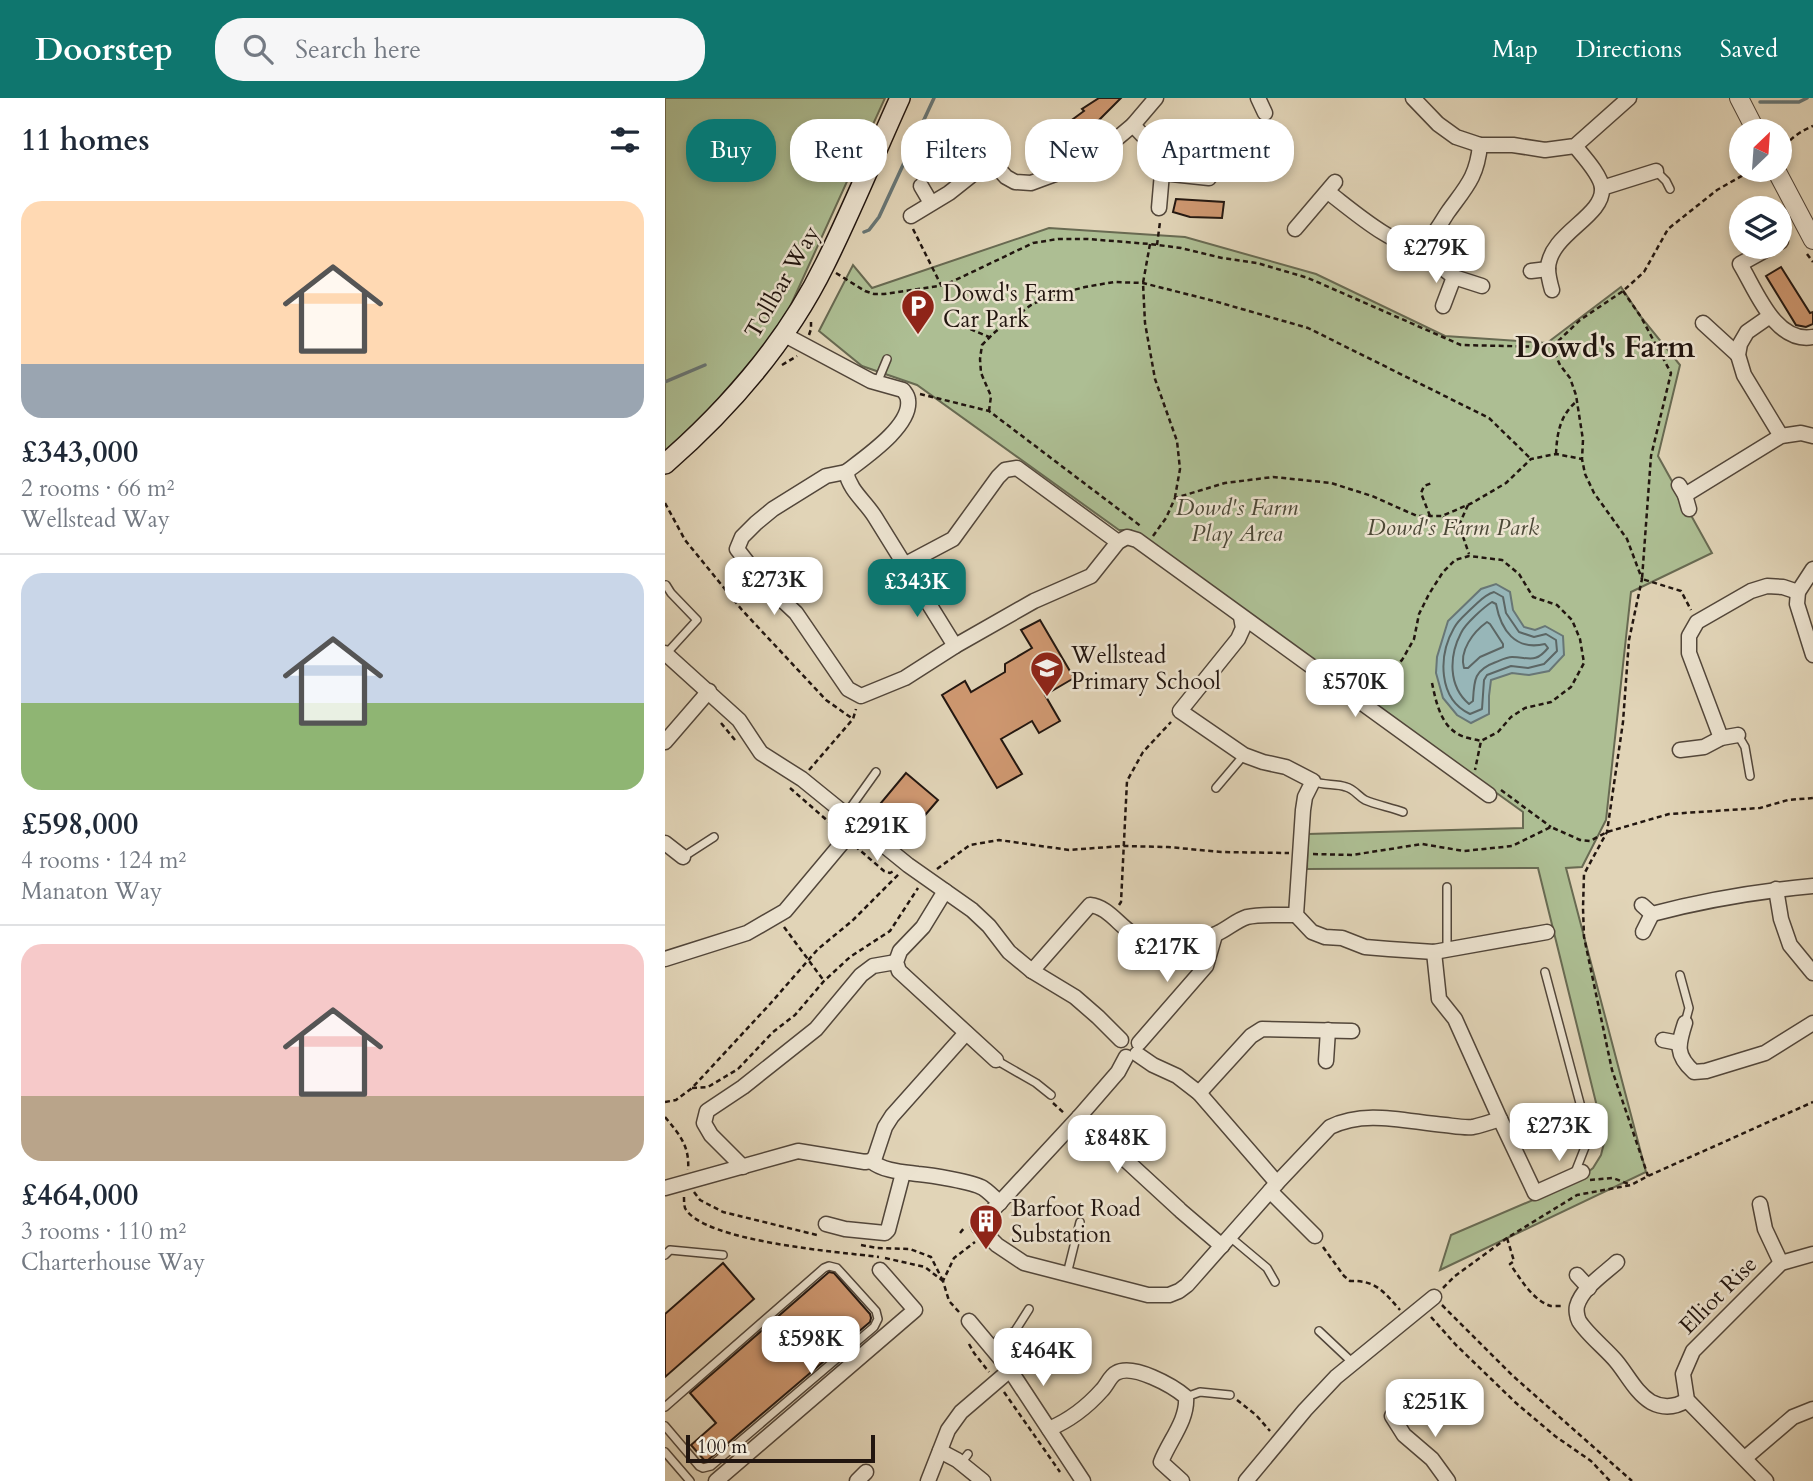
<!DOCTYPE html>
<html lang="en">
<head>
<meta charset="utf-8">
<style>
	body { margin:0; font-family:Cardo,serif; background:#f6f6f7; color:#1f2937; height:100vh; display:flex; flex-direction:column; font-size:26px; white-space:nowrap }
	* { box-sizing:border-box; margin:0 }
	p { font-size:23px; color:#747a83 }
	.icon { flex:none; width:38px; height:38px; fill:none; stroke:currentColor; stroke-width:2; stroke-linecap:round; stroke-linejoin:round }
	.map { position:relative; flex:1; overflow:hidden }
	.side { display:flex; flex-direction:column; background:#fff; width:665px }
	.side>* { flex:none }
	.top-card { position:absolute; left:21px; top:21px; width:665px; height:63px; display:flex; gap:14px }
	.needle { width:46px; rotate:25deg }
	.controls { position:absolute; left:1064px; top:21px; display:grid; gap:14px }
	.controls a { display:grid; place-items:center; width:63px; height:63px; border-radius:50%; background:#fff; box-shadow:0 4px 10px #0003; font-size:35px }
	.scale { position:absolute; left:21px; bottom:18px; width:189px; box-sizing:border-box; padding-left:7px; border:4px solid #221610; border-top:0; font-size:19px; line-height:24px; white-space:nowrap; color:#221610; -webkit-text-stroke:5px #ece3d0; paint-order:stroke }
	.price { position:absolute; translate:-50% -60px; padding:0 16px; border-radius:14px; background:#fff; color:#222; font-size:23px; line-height:46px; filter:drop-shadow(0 2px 4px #0008) }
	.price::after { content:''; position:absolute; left:50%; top:42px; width:21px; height:16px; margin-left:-10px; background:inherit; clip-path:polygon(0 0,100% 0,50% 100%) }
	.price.active { background:#0f766e; color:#fff }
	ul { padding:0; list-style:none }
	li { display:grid; align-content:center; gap:14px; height:371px; padding:0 21px }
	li+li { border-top:2px solid #e0e1e3 }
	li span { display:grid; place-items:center; height:217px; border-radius:21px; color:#555 }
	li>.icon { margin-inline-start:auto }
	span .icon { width:126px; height:126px; fill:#fffc; stroke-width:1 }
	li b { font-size:30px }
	h2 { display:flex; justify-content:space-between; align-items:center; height:84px; padding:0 21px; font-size:30px }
	.pill { padding:0 24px; border-radius:28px; background:#fff; box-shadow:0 4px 10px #0003; font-size:24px; line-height:63px }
	.pill.active { background:#0f766e; color:#fff }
	header { display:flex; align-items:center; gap:42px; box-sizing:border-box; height:98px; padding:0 35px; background:#0f766e; color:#fff }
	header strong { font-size:33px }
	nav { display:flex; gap:38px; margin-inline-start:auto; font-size:24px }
	.search { width:490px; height:63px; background:#f6f6f7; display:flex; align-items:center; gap:18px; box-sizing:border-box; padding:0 24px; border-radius:28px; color:#747a83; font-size:26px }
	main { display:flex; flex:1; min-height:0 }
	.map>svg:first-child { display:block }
	.green { fill:#adbe93; stroke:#686a52; stroke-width:2 }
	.water { fill:#97b6b8; stroke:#687675; stroke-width:2 }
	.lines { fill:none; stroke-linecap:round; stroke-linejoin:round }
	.shore { stroke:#5c6664; stroke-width:2 }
	.stream { stroke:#687675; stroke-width:3.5 }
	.building { fill:#cf9871; stroke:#221610; stroke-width:2 }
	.service-casing { stroke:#52463a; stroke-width:10 }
	.minor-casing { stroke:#52463a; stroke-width:17 }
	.tertiary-casing { stroke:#52463a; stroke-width:20 }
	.secondary-casing { stroke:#221610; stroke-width:22 }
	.path { stroke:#221610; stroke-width:2.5; stroke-dasharray:5 3.5; stroke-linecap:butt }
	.service { stroke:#ece3d0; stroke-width:7 }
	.minor { stroke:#ece3d0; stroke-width:14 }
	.tertiary { stroke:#ece3d0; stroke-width:18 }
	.secondary { stroke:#ece3d0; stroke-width:19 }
	.labels { text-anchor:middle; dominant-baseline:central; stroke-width:5; stroke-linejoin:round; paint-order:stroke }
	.street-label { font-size:23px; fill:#221610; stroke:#ece3d0 }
	.poi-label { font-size:23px; fill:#221610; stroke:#ece3d0; text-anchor:start }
	.park-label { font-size:23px; font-style:italic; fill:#4c4837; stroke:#ece3d0 }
	.district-label { font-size:30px; font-weight:bold; fill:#221610; stroke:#ece3d0 }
</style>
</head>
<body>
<header>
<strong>Doorstep</strong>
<div class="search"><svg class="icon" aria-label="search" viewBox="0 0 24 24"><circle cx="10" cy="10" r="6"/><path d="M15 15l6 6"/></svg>Search here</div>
<nav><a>Map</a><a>Directions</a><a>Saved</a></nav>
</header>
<main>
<section class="side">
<h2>11 homes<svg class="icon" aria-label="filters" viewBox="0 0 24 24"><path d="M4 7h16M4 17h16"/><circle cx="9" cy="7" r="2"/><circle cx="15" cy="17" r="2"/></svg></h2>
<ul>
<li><span style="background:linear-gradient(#ffd9b3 75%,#9aa5b1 0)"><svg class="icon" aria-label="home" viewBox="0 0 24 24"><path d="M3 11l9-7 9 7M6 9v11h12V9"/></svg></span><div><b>£343,000</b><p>2 rooms · 66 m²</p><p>Wellstead Way</p></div></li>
<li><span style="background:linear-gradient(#c9d6e8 60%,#8fb573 0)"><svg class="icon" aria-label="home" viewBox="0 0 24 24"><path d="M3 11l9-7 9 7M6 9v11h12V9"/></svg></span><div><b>£598,000</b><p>4 rooms · 124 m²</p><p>Manaton Way</p></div></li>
<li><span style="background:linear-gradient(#f6c9c9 70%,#b9a48a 0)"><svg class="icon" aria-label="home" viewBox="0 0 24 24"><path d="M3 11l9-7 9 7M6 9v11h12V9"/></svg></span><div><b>£464,000</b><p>3 rooms · 110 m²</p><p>Charterhouse Way</p></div></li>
</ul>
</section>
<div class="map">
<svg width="1148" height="1383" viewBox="0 0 1148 1383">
	<rect width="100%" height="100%" fill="#e1d4b7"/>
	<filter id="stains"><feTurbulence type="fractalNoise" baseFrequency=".00286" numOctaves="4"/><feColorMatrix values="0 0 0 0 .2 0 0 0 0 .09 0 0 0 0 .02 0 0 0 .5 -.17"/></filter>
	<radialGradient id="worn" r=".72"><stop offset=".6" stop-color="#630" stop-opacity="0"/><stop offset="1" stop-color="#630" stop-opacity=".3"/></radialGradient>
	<g class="green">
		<polygon points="0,0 220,0 124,211 101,246 36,321 0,355"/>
		<polygon points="384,130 520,139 651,176 780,238 882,245 956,189 976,219 1015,267 993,358 1047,455 966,494 941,722 917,769 901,770 981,1074 775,1172 786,1137 910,1084 928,1070 936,1057 940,1041 873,770 642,771 643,736 858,730 858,714 466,432 454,432 252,287 197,268 154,233 188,167 207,190"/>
	</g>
	<polygon class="water" points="831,486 845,494 848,512 859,529 870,532 880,528 898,538 899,557 884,573 864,577 847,575 826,582 824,598 824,616 806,625 792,617 778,600 771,575 772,559 783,523 816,491"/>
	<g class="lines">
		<g class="shore">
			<path d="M829 494 838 499 841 515 854 534 869 539 881 536 891 542 892 553 879 566 863 570 846 568 822 577 819 582 817 611 805 616C773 601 773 558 789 530 793 522 801 516 807 510 815 503 819 497 829 494Z"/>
			<path d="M827 504 831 506C836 532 850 553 880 546L883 550C870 566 864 559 847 559 842 559 836 562 831 564 809 572 809 582 808 603L804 606C783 588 784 558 796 535 800 526 819 509 827 504Z"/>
			<path d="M822 524 825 526 838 546V549L815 559 803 570H799C794 553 808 534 822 524Z"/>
		</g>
		<g class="stream">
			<polyline points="1095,4 1134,4 1142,0"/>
			<polyline points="199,134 204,132 214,119 269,0"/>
			<polyline points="0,284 40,267"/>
		</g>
	</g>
	<g class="building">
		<polygon points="434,0 456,0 431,25 430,24 408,43 396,30 419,13 417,11"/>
		<polygon points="526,46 536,59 522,68 512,56"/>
		<polygon points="511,101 559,104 557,120 525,119 508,114"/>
		<polygon points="1116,169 1145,215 1148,214 1148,226 1141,229 1131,227 1101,178"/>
		<polygon points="375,522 409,580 380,597 395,623 374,635 367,623 336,641 357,676 332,690 277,597 300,583 306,594 340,574 340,566 367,550 356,532"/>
		<polygon points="241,675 273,702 242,738 210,712"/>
		<polygon points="58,1165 89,1201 0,1279 0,1216"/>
		<polygon points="164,1174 169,1175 205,1216 206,1220 205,1224 43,1362 40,1363 26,1347 51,1325 25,1295"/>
	</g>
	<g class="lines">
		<g class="service-casing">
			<g id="service">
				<polyline points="991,73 1001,83 1005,91"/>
				<polyline points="212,285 222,261"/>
				<polyline points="1,487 6,495 32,522 1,556"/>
				<polyline points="1073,637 1080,649 1085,678"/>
				<path d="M648 683C658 688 671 685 681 689 689 691 693 698 700 702 709 706 727 710 738 714"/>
				<polyline points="551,690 579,657"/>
				<polyline points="181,716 211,674"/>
				<polyline points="18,759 49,739"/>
				<polyline points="782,789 782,851"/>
				<polyline points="880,874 924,1039 909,1077"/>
				<polyline points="1015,877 1024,910 1020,925"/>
				<polyline points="331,962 371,985 386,997"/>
				<polyline points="565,1139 602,1170 610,1184"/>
				<polyline points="0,1157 5,1152 58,1157"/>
				<polyline points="402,1176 415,1124"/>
				<polyline points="654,1233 688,1265"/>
				<polyline points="326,1248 335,1240 350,1233 364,1211"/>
				<polyline points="521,1299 535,1294 565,1297"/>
				<polyline points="0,1309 159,1170 164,1168 172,1170 211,1213 213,1221 209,1229 46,1368 38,1370 34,1368 0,1328"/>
				<polyline points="0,1354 25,1383"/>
				<polyline points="296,1365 303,1356"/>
			</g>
		</g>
		<g class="minor-casing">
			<g id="minor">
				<polyline points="593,0 600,15"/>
				<polyline points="748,0 773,26 791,39 815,47 848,47 880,52 910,48 964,0"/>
				<polyline points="468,27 483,43 497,75 494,110"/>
				<polyline points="311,46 341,79 350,84 366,85 412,68 437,53 468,27 491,0"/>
				<polyline points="497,75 544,80"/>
				<polyline points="256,88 266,105"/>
				<polyline points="937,90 991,73"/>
				<path d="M663 94C682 108 734 154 756 147 767 143 776 124 783 114 801 89 812 79 815 47"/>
				<polyline points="246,118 284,95 313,72 327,64"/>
				<polyline points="630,131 670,84"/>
				<polyline points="1115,144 1116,143"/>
				<polyline points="757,147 762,158 789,179 817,188"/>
				<path d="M1106 149 1075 166C1091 192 1110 246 1148 239"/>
				<polyline points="866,173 883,171"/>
				<path d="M887 192C885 185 883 177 883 170 885 135 939 119 937 90 936 77 918 58 910 48"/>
				<polyline points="778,208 789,179"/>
				<polyline points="1105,218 1082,234 1075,246 1073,257 1079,277 1116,338"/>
				<polyline points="1038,225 1073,257"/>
				<path d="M118 236 206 283 238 292C241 296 243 298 243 302 247 328 199 360 181 374 185 393 200 403 210 419 237 462 263 505 290 548L369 503 426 478 453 444 462 439 472 442 824 697"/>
				<polyline points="181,374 161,378 108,411 91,425 77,439 72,451 96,482 131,515 183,591 196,598 240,580 290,548"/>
				<polyline points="1014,387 1020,397 1024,411"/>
				<polyline points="1020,397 1116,338 1136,335 1148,338"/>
				<polyline points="239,467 288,441 333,379 340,372 352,370 453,444"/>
				<polyline points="1148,471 1133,494 1132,506 1148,557"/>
				<polyline points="576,519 578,530 573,541 515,613 579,657 598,664 621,669 648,683 640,699 638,712 631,817 647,834 660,839 677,840 700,849 724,851 769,854 882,834"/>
				<polyline points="0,555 74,622 96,655 137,681 243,767 307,812 324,828 344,854 367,873 410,899 433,919 456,942"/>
				<polyline points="1056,640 1024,555 1024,538 1032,524 1086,493 1102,488 1118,489 1133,494"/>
				<polyline points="0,644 44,593"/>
				<polyline points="1015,652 1039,649 1056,640 1073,637"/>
				<polyline points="0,745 18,759"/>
				<polyline points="1111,791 1116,821 1125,847 1148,875"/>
				<polyline points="280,793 258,829 235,853 231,864 234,873 331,962"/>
				<path d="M977 807 987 816C1040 802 1094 793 1148 788"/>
				<polyline points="978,834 987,816"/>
				<polyline points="0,861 82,835 120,813 192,727"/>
				<path d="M367 873 425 807C447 809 458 837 484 844 501 849 537 843 553 835 562 831 572 822 582 819 594 816 617 817 631 817"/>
				<path d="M1020 925C1013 947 1010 957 1029 974L1041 973 1100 955 1148 925"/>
				<polyline points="998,942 1014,945"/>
				<polyline points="474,945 541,868 550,837"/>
				<polyline points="472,956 488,967 512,978 534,995 612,1085"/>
				<path d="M461 959 453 974 414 1019 313 1128 332 1147 359 1165 483 1197H504L514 1193 522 1187 612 1085 665 1029C701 1011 742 1024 780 1027 789 1028 799 1030 808 1029 817 1027 826 1024 835 1021L790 921 774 901 769 854"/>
				<polyline points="661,963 663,932"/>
				<polyline points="534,995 586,938 597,931 687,933"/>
				<polyline points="414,1019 514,1111"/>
				<polyline points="835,1021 870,1095 917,1074"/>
				<path d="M206 1063C218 1073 237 1074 253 1076 266 1077 308 1084 318 1090 324 1094 330 1100 335 1105"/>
				<polyline points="78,1069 46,1037 39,1025 42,1013 78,989 151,931 196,877 208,868 231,864"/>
				<polyline points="0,1090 133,1053 200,1064 206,1063 210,1059 220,1029 227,1018 301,935"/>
				<polyline points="605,1093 650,1138"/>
				<polyline points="1095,1106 1100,1131 1116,1165"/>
				<polyline points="516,1113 557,1148"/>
				<polyline points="161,1126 180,1131 220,1135 223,1132 238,1075"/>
				<path d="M952 1164C939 1176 917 1190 912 1208 911 1212 912 1219 914 1223 922 1236 941 1251 951 1263 962 1276 971 1295 986 1304 999 1311 1011 1309 1022 1302"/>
				<polyline points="912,1177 924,1190"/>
				<polyline points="304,1223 345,1272 418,1383"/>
				<polyline points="727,1318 739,1337 767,1361 783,1383"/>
				<path d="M384 1331C405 1322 422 1309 437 1292 442 1287 445 1278 451 1275 468 1265 508 1288 521 1299 523 1322 504 1343 496 1364L517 1383"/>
				<polyline points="275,1353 292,1362 318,1383"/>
				<polyline points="1080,1360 1128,1319 1148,1311"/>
				<polyline points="51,1383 250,1212 215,1172"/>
				<polyline points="192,1383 201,1374"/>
				<polyline points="263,1383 283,1332 296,1314 345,1272"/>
				<polyline points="581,1383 640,1312 671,1279 769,1199"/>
				<polyline points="1101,1383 1022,1302 1018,1276 1028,1253 1116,1165 1148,1156"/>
			</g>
		</g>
		<g class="tertiary-casing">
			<g id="tertiary">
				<polyline points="1074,0 1091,33"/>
				<polyline points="1111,72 1148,142"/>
			</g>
		</g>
		<g class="secondary-casing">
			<path id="secondary" d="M0 366C64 310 122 244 160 166 187 112 210 55 235 0"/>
		</g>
		<g class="path">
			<path d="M1115 56C1121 43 1135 33 1148 28"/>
			<polyline points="248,131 276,187"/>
			<polyline points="485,146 478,185 480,225 490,281 512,343 515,371 510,399"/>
			<polyline points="492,147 495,124"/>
			<polyline points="1142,156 1148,164"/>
			<polyline points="171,175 200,193 209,196 219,196 280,187 368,145 393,141 423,141 485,146 516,150 557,160 592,165 643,180 796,247 887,249 895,267 905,280 911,297 918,342 917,361 920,376 929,395 962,441 977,481 964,542 958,624 942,734 919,776 918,810 919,839 947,972 983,1078"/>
			<polyline points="958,193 976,219 1006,275 986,358 977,481 1016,493 1026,512"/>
			<polyline points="289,228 298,228 324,239"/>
			<polyline points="144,237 146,231 146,224"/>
			<polyline points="887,249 915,222 958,193 979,174 1003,131 1052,92 1087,72"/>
			<polyline points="117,267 132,258"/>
			<polyline points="255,296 324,313 477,429"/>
			<polyline points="324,313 326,298 316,275 315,261 317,247 330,234 366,207 385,198 420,189 449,184 478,185 549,203 643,230 824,320 866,361"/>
			<path d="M891 356C892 335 895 317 912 303"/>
			<polyline points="0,405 20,442 77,512 161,602 188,621"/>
			<polyline points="803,407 794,427 804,456"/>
			<polyline points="765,418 756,395 759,388 767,385"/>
			<polyline points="778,419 794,427"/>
			<polyline points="488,438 501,420 510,400 560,385 608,379 666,385 707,398 752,418 777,418 807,405 841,385 866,361 891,356 917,361"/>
			<polyline points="690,583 701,577 716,576 726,572 737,562 749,541 754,516 764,496 778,474 790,462 804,458 837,462 854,476 868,499 892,507 907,522 915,541 919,565 906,589 886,604 860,610 846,619 833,634 816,643 810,672"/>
			<path d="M767 585C771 603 775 626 793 636 799 640 809 641 816 643"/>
			<polyline points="56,625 70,642"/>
			<polyline points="144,672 188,621 191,611"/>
			<polyline points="125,690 172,731"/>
			<polyline points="836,692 886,729"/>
			<polyline points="190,748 219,773 225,775 229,773"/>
			<polyline points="648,756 687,757 757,746 799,753 847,748 886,729 915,742 925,743 942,734 1004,716 1095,710 1123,702 1148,700"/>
			<polyline points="272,771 305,747 334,742 404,752 458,748 503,749 556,754 624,755"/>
			<polyline points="454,807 456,804 462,683 478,654 506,624"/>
			<polyline points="119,829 159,883"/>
			<polyline points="27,990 43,989 73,971 108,934 130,917 159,883 185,859 225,833 253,790"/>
			<polyline points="0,1004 11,1002 27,990 105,906 153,851 187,823 234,776"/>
			<polyline points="388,1005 399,1015"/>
			<path d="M0 1019C14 1036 25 1048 23 1072"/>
			<polyline points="925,1082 948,1080 966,1087"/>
			<polyline points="29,1094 35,1102 58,1114 152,1137"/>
			<path d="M19 1099C19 1103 19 1106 20 1110 38 1144 176 1154 214 1159"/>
			<polyline points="295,1135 300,1129"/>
			<path d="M842 1140 849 1163 845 1166C855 1180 868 1203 886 1208 887 1208 897 1208 898 1208"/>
			<polyline points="196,1147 212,1150 245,1151 266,1159 278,1183"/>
			<path d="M658 1149 679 1178 685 1183C711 1182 719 1194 735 1212"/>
			<polyline points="220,1160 260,1169 278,1183"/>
			<polyline points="778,1190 790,1178 842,1140 912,1097 966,1087 983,1078 1148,1004"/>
			<polyline points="777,1207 848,1278 967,1383"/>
			<polyline points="294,1214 284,1203 278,1183 289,1160 310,1144"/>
			<polyline points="766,1219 791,1247 851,1305 890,1338 926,1363 945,1383"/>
			<polyline points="304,1246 309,1255 324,1274"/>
			<polyline points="339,1294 395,1374"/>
			<polyline points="572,1302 591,1317 605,1333"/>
		</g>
		<use href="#service" class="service"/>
		<use href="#minor" class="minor"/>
		<use href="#tertiary" class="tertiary"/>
		<use href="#secondary" class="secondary"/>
	</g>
	<defs>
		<g id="parking-pin" transform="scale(1.75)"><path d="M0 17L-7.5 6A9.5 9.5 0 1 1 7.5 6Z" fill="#8f2418" stroke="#ece3d0"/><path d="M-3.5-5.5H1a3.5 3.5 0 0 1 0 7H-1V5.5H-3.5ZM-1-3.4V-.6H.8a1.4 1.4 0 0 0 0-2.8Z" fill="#fff"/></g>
		<g id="school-pin" transform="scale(1.75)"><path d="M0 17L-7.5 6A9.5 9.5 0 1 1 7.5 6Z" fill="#8f2418" stroke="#ece3d0"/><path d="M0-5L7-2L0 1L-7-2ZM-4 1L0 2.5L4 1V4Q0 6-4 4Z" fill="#fff"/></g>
		<g id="building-pin" transform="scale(1.75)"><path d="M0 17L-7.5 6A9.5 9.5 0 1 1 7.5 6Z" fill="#8f2418" stroke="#ece3d0"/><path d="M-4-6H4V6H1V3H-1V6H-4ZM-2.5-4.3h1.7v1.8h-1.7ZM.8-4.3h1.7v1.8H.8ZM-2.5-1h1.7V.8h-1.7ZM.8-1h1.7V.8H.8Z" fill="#fff"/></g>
	</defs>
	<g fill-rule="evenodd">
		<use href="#parking-pin" x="253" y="208"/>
		<use href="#school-pin" x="382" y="570"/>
		<use href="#building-pin" x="321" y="1123"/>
	</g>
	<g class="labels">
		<g class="street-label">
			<text transform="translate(117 184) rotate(-60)">Tollbar Way</text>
			<text transform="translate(1053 1197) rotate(-45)">Elliot Rise</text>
		</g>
		<g class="poi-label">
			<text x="278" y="195">Dowd's Farm<tspan x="278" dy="26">Car Park</tspan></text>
			<text x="406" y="557">Wellstead<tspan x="406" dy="26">Primary School</tspan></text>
			<text x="346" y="1110">Barfoot Road<tspan x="346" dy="26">Substation</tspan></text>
		</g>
		<g class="park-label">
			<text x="572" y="409">Dowd's Farm<tspan x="572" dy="26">Play Area</tspan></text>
			<text x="788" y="429">Dowd's Farm Park</text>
		</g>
		<g class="district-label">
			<text x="940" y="249">Dowd's Farm</text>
		</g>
	</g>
	<rect width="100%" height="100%" filter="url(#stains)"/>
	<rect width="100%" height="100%" fill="url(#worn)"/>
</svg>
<div class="controls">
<a><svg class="needle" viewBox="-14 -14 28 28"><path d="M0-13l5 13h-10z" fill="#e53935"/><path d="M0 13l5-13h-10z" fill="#747a83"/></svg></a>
<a><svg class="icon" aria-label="layers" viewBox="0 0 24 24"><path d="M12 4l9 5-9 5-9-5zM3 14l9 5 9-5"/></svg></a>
</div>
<div class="scale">100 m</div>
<b class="price" style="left:771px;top:187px">£279K</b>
<b class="price" style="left:109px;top:519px">£273K</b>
<b class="price active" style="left:252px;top:521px">£343K</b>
<b class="price" style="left:690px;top:621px">£570K</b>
<b class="price" style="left:212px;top:765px">£291K</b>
<b class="price" style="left:502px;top:886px">£217K</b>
<b class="price" style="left:894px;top:1065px">£273K</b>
<b class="price" style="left:452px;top:1077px">£848K</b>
<b class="price" style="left:146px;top:1278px">£598K</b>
<b class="price" style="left:378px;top:1290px">£464K</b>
<b class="price" style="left:770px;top:1341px">£251K</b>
<div class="top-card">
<a class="pill active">Buy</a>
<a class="pill">Rent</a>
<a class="pill">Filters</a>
<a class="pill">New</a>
<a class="pill">Apartment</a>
</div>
</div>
</main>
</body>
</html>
